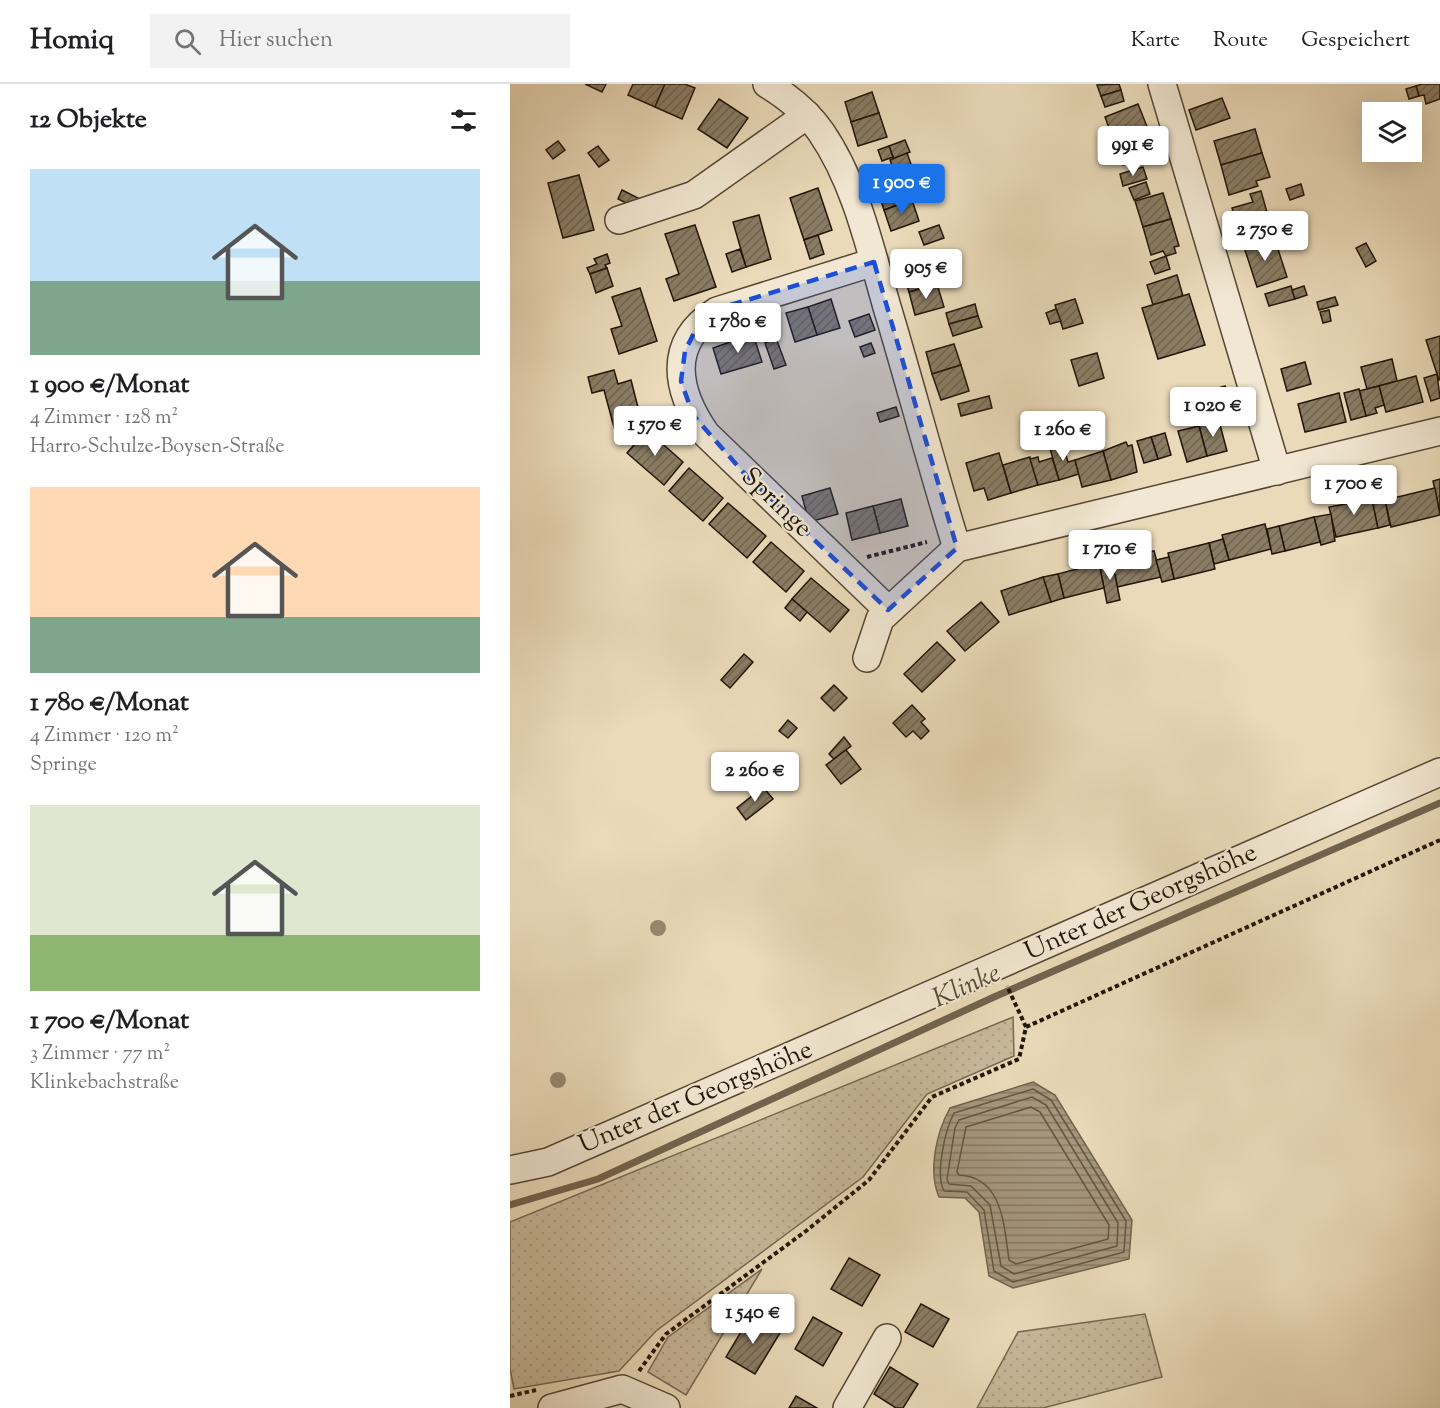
<!DOCTYPE html>
<html lang="de">
<head>
<meta charset="utf-8">
<style>
	body { margin:0; font-family:"Sorts Mill Goudy",serif; background:#f2f2f2; color:#202124; height:100vh; display:flex; flex-direction:column; font-size:22px; white-space:nowrap }
	* { box-sizing:border-box; margin:0 }
	p { font-size:20px; color:#757577 }
	.icon { flex:none; width:33px; height:33px; fill:none; stroke:currentColor; stroke-width:2; stroke-linecap:round; stroke-linejoin:round }
	.map { position:relative; flex:1; overflow:hidden }
	.sheet { display:flex; flex-direction:column; background:#fff; width:510px }
	.sheet>* { flex:none }
	.controls { position:absolute; left:852px; top:18px; display:grid; gap:12px }
	.controls a { display:grid; place-items:center; width:60px; height:60px; border-radius:0px; background:#fff; box-shadow:0 6px 24px #0002; font-size:30px }
	.price { position:absolute; translate:-50% -51px; padding:0 14px; border-radius:6px; background:#fff; color:#222; font-size:20px; line-height:39px; filter:drop-shadow(0 2px 3px #0008) }
	.price::after { content:''; position:absolute; left:50%; top:36px; width:18px; height:14px; margin-left:-9px; background:inherit; clip-path:polygon(0 0,100% 0,50% 100%) }
	.price.on { background:#1a73e8; color:#fff }
	ul { padding:0; list-style:none }
	li { display:grid; align-content:center; gap:12px; height:318px; padding:0 30px }
	li span { display:grid; place-items:center; height:186px; border-radius:0px; color:#555 }
	li>.icon { margin-inline-start:auto }
	span .icon { width:108px; height:108px; fill:#fffc; stroke-width:1 }
	li b { font-size:26px }
	h2 { display:flex; justify-content:space-between; align-items:center; height:72px; padding:0 30px; font-size:26px }
	header { display:flex; align-items:center; gap:36px; box-sizing:border-box; height:84px; padding:0 30px; background:#fff; border-bottom:2px solid #e0e0e0 }
	header strong { font-size:28px }
	nav { display:flex; gap:33px; margin-inline-start:auto; font-size:21px }
	.search { width:420px; height:54px; background:#f2f2f2; display:flex; align-items:center; gap:15px; box-sizing:border-box; padding:0 21px; border-radius:0px; color:#757577; font-size:22px }
	main { display:flex; flex:1; min-height:0 }
	.map>svg:first-child { display:block }
	.grass { fill:url(#grass-dots); stroke:#766852; stroke-width:1.5 }
	.water { fill:url(#water-rules); stroke:#72634e; stroke-width:1.5 }
	.lines { fill:none; stroke-linecap:round; stroke-linejoin:round }
	.shore { stroke:#645642; stroke-width:1.5 }
	.stream { stroke:#72634e; stroke-width:7 }
	.building { fill:url(#building-hatch); stroke:#231608; stroke-width:1.5 }
	.minor-casing { stroke:#554734; stroke-width:30 }
	.path { stroke:#231608; stroke-width:4; stroke-dasharray:4.5 3; stroke-linecap:butt }
	.minor { stroke:#f1e7d2; stroke-width:27 }
	.tree { fill:#988970 }
	.marked { fill:#1d4ed8; fill-opacity:0.2; stroke:#1d4ed8; stroke-width:4.5; stroke-dasharray:12 8; stroke-linejoin:round }
	.labels { text-anchor:middle; dominant-baseline:central; stroke-width:4.5; stroke-linejoin:round; paint-order:stroke }
	.street-label { font-size:26px; fill:#231608; stroke:#f1e7d2 }
	.water-label { font-size:27px; font-style:italic; fill:#574a37; stroke:#f1e7d2 }
</style>
</head>
<body>
<header>
<strong>Homiq</strong>
<div class="search"><svg class="icon" aria-label="search" viewBox="0 0 24 24"><circle cx="10" cy="10" r="6"/><path d="M15 15l6 6"/></svg>Hier suchen</div>
<nav><a>Karte</a><a>Route</a><a>Gespeichert</a></nav>
</header>
<main>
<section class="sheet">
<h2>12 Objekte<svg class="icon" aria-label="filters" viewBox="0 0 24 24"><path d="M4 7h16M4 17h16"/><circle cx="9" cy="7" r="2"/><circle cx="15" cy="17" r="2"/></svg></h2>
<ul>
<li><span style="background:linear-gradient(#bfe0f5 60%,#7fa58c 0)"><svg class="icon" aria-label="home" viewBox="0 0 24 24"><path d="M3 11l9-7 9 7M6 9v11h12V9"/></svg></span><div><b>1 900 €/Monat</b><p>4 Zimmer · 128 m²</p><p>Harro-Schulze-Boysen-Straße</p></div></li>
<li><span style="background:linear-gradient(#ffd9b3 70%,#7fa58c 0)"><svg class="icon" aria-label="home" viewBox="0 0 24 24"><path d="M3 11l9-7 9 7M6 9v11h12V9"/></svg></span><div><b>1 780 €/Monat</b><p>4 Zimmer · 120 m²</p><p>Springe</p></div></li>
<li><span style="background:linear-gradient(#dfe7d0 70%,#8fb573 0)"><svg class="icon" aria-label="home" viewBox="0 0 24 24"><path d="M3 11l9-7 9 7M6 9v11h12V9"/></svg></span><div><b>1 700 €/Monat</b><p>3 Zimmer · 77 m²</p><p>Klinkebachstraße</p></div></li>
</ul>
</section>
<div class="map">
<svg width="930" height="1324" viewBox="0 0 930 1324">
	<defs>
		<pattern id="grass-dots" width="8" height="8" patternUnits="userSpaceOnUse" patternTransform="scale(1.5)"><rect width="8" height="8" fill="#c8b99b"/><path d="M2 2h.1M6 6h.1" fill="none" stroke="#ac9e84" stroke-width="1.8" stroke-linecap="round"/></pattern>
		<pattern id="water-rules" width="6" height="5" patternUnits="userSpaceOnUse" patternTransform="scale(1.5)"><rect width="6" height="5" fill="#a6977d"/><path d="M0 2.5h6" fill="none" stroke="#877a64"/></pattern>
		<pattern id="building-hatch" width="6" height="6" patternUnits="userSpaceOnUse" patternTransform="scale(1.5)"><rect width="6" height="6" fill="#8a7c64"/><path d="M-1 1l2-2M0 6l6-6M5 7l2-2" fill="none" stroke="#706550"/></pattern>
	</defs>
	<rect width="100%" height="100%" fill="#eadab9"/>
	<filter id="stains"><feTurbulence type="fractalNoise" baseFrequency=".00333" numOctaves="4"/><feColorMatrix values="0 0 0 0 .2 0 0 0 0 .09 0 0 0 0 .02 0 0 0 .5 -.17"/></filter>
	<radialGradient id="worn" r=".72"><stop offset=".6" stop-color="#630" stop-opacity="0"/><stop offset="1" stop-color="#630" stop-opacity=".3"/></radialGradient>
	<g class="grass">
		<polygon points="503,933 504,972 417,1010 353,1093 146,1247 109,1287 4,1305 0,1285 0,1138"/>
		<polygon points="252,1185 176,1311 138,1288 158,1253"/>
		<polygon points="635,1230 652,1293 533,1324 467,1324 508,1248"/>
	</g>
	<path class="water" d="M523 998 545 1011 622 1136 619 1175 503 1204 479 1192 469 1128 455 1114 429 1113C418 1087 426 1049 440 1024Z"/>
	<g class="lines">
		<g class="shore">
			<path d="M523 1005 541 1016 616 1137 614 1168 503 1198 484 1187 474 1126 457 1108 434 1107C425 1090 435 1046 444 1029Z"/>
			<polygon points="522,1013 536,1021 608,1139 607,1162 504,1190 491,1182 480,1121 461,1102 439,1100 437,1095 445,1044 449,1036"/>
			<path d="M521 1023 530 1028 599 1141 598 1155 506 1180 499 1176C494 1142 493 1093 449 1091L447 1088 456 1043Z"/>
		</g>
		<polyline class="stream" points="0,1121 88,1095 484,913 930,719"/>
	</g>
	<g class="building">
		<polygon points="75,0 96,0 92,8"/>
		<polygon points="123,0 155,0 145,23 118,11"/>
		<polygon points="155,0 175,0 185,4 172,35 145,23"/>
		<polygon points="609,0 611,6 591,12 587,1"/>
		<polygon points="912,0 930,0 930,15 916,20 914,11 909,12 906,2"/>
		<polygon points="906,2 909,12 899,15 896,5"/>
		<polygon points="611,6 614,17 595,23 591,12"/>
		<polygon points="362,8 369,29 341,38 335,18"/>
		<polygon points="712,14 720,34 686,46 679,26"/>
		<polygon points="209,15 238,34 217,64 188,45"/>
		<polygon points="628,20 638,45 604,58 595,33"/>
		<polygon points="369,29 377,53 348,62 341,38"/>
		<polygon points="745,45 752,69 711,81 704,57"/>
		<polygon points="635,47 643,70 613,81 604,58"/>
		<polygon points="395,56 400,68 384,75 379,62"/>
		<polygon points="48,57 55,66 43,75 36,66"/>
		<polygon points="88,62 99,76 89,83 78,69"/>
		<polygon points="379,62 383,73 372,77 368,66"/>
		<polygon points="397,69 401,80 384,87 380,76"/>
		<polygon points="752,69 760,93 746,97 748,102 719,111 711,81"/>
		<polygon points="633,83 637,95 613,102 610,90"/>
		<polygon points="392,89 402,116 374,126 365,99"/>
		<polygon points="69,91 84,146 53,154 38,99"/>
		<polygon points="636,98 640,110 624,116 619,104"/>
		<polygon points="791,100 794,111 780,116 776,105"/>
		<polygon points="308,104 322,146 294,156 280,114"/>
		<polygon points="112,106 130,115 126,124 108,115"/>
		<polygon points="751,107 760,139 729,148 722,124 743,118 740,110"/>
		<polygon points="653,109 661,135 633,143 625,117"/>
		<polygon points="402,116 409,137 381,147 374,126"/>
		<polygon points="249,131 261,175 236,183 223,138"/>
		<polygon points="661,135 669,162 664,163 666,169 656,172 653,167 641,171 633,143"/>
		<polygon points="185,141 206,203 164,217 156,195 169,190 155,150"/>
		<polygon points="429,141 434,154 414,161 409,148"/>
		<polygon points="308,151 314,170 300,175 294,156"/>
		<polygon points="764,153 777,193 747,203 734,163"/>
		<polygon points="856,159 866,177 856,183 846,164"/>
		<polygon points="230,165 236,183 222,188 216,170"/>
		<polygon points="97,170 100,179 95,181 97,184 80,190 77,184 87,180 84,175"/>
		<polygon points="656,172 660,185 645,190 640,178"/>
		<polygon points="420,178 427,200 399,208 392,186"/>
		<polygon points="97,184 103,202 86,209 80,190"/>
		<polygon points="667,191 673,212 643,221 637,201"/>
		<polygon points="427,200 434,223 405,231 399,208"/>
		<polygon points="781,202 785,215 759,222 755,210"/>
		<polygon points="794,202 797,211 785,215 782,206"/>
		<polygon points="130,204 147,257 109,270 101,245 112,242 102,213"/>
		<polygon points="679,210 695,261 648,275 632,224"/>
		<polygon points="825,213 828,221 809,226 807,218"/>
		<polygon points="321,215 330,244 307,251 298,223"/>
		<polygon points="565,215 573,239 553,245 545,221"/>
		<polygon points="465,220 468,232 439,240 436,229"/>
		<polygon points="298,223 307,251 285,258 276,229"/>
		<polygon points="546,225 551,237 540,240 536,229"/>
		<polygon points="819,226 821,237 813,239 810,228"/>
		<polygon points="359,230 365,246 345,253 339,237"/>
		<polygon points="468,232 472,243 443,252 439,240"/>
		<polygon points="243,250 252,278 211,290 203,264"/>
		<polygon points="930,252 930,295 929,296 916,256"/>
		<polygon points="266,254 276,281 264,285 255,259"/>
		<polygon points="361,259 365,269 354,273 350,263"/>
		<polygon points="444,260 451,281 422,290 416,268"/>
		<polygon points="587,269 594,294 569,302 561,276"/>
		<polygon points="882,275 887,297 857,305 851,283"/>
		<polygon points="795,278 801,300 777,307 771,285"/>
		<polygon points="451,281 459,307 431,316 422,290"/>
		<polygon points="104,286 108,300 121,296 132,339 105,347 94,306 82,309 78,293"/>
		<polygon points="927,290 930,314 921,317 914,294"/>
		<polygon points="906,292 913,318 876,328 869,302"/>
		<polygon points="715,302 721,323 708,326 702,306"/>
		<polygon points="869,302 874,321 865,324 867,329 856,332 849,307"/>
		<polygon points="849,305 856,332 841,336 834,309"/>
		<polygon points="829,309 836,338 795,348 788,320"/>
		<polygon points="479,312 482,324 451,332 448,320"/>
		<polygon points="386,323 389,332 370,338 367,329"/>
		<polygon points="709,337 717,367 697,372 689,342"/>
		<polygon points="689,342 697,372 677,378 668,347"/>
		<polygon points="137,346 173,378 154,401 117,369"/>
		<polygon points="655,349 661,371 648,375 641,353"/>
		<polygon points="641,353 648,375 634,379 627,357"/>
		<polygon points="552,358 558,378 565,376 569,390 549,396 539,361"/>
		<polygon points="616,358 618,362 622,361 627,388 601,396 593,367"/>
		<polygon points="593,367 601,396 572,403 565,376"/>
		<polygon points="489,369 501,409 478,416 474,404 464,407 456,379"/>
		<polygon points="520,373 528,401 501,409 493,381"/>
		<polygon points="528,373 529,378 542,374 549,396 528,401 520,375"/>
		<polygon points="179,384 213,414 193,437 159,407"/>
		<polygon points="930,395 930,426 929,426 923,397"/>
		<polygon points="320,404 328,430 299,438 292,412"/>
		<polygon points="925,404 930,431 881,443 875,416"/>
		<polygon points="849,409 851,417 862,414 868,444 826,453 819,423 836,420 835,412"/>
		<polygon points="391,415 398,442 370,449 363,422"/>
		<polygon points="875,416 880,441 868,444 863,420"/>
		<polygon points="218,419 256,452 237,474 199,440"/>
		<polygon points="363,422 370,449 342,456 336,429"/>
		<polygon points="821,430 825,457 811,461 804,433"/>
		<polygon points="804,433 810,458 775,467 769,442"/>
		<polygon points="755,440 761,465 719,476 712,451"/>
		<polygon points="769,442 775,467 762,470 757,445"/>
		<polygon points="713,455 719,476 704,480 699,459"/>
		<polygon points="261,458 294,487 276,508 243,478"/>
		<polygon points="699,459 705,485 664,495 658,469"/>
		<polygon points="644,467 651,493 607,503 602,476"/>
		<polygon points="659,473 664,495 652,498 646,476"/>
		<polygon points="602,476 610,516 597,519 589,479"/>
		<polygon points="589,479 594,504 554,514 548,490"/>
		<polygon points="548,490 554,514 541,518 533,493"/>
		<polygon points="533,493 541,518 499,531 491,507"/>
		<polygon points="301,494 339,526 320,548 282,515"/>
		<polygon points="282,515 297,528 290,537 275,524"/>
		<polygon points="471,518 489,538 455,567 437,547"/>
		<polygon points="427,558 445,576 412,608 394,590"/>
		<polygon points="234,570 243,578 220,604 211,596"/>
		<polygon points="324,601 337,614 324,627 311,614"/>
		<polygon points="402,621 415,635 411,638 419,647 411,655 403,647 396,653 383,639"/>
		<polygon points="278,636 287,644 278,654 269,647"/>
		<polygon points="334,653 341,662 324,675 319,670"/>
		<polygon points="336,666 351,685 331,700 316,681"/>
		<polygon points="253,703 263,715 236,736 227,724"/>
		<polygon points="339,1174 370,1191 352,1222 321,1205"/>
		<polygon points="411,1220 439,1235 423,1263 395,1248"/>
		<polygon points="241,1231 270,1249 245,1290 216,1273"/>
		<polygon points="303,1233 332,1249 313,1282 285,1265"/>
		<polygon points="380,1283 408,1300 393,1324 386,1324 364,1310"/>
		<polygon points="286,1312 307,1324 279,1324"/>
	</g>
	<g class="lines">
		<g class="minor-casing">
			<g id="minor">
				<path d="M257 0C278 13 297 28 311 48 346 99 360 164 377 223 401 303 422 384 447 464"/>
				<polyline points="652,0 767,387"/>
				<polyline points="109,136 184,111 297,31"/>
				<path d="M364 178 207 227C156 259 166 307 196 350L378 526"/>
				<polyline points="357,574 370,535 447,464 930,347"/>
				<polyline points="0,1086 38,1078 930,688"/>
				<polyline points="42,1324 112,1305 156,1324"/>
				<polyline points="337,1324 377,1254"/>
			</g>
		</g>
		<g class="path">
			<polyline points="357,473 417,458"/>
			<polyline points="516,943 930,756"/>
			<polyline points="129,1287 156,1250 296,1147 359,1096 422,1013 509,975 516,943 497,902"/>
			<polyline points="0,1312 26,1306"/>
		</g>
		<use href="#minor" class="minor"/>
	</g>
	<g class="tree">
		<circle cx="148" cy="844" r="8"/>
		<circle cx="48" cy="996" r="8"/>
	</g>
	<path class="marked" d="M364 178 447 464 378 526 233 388 183 331 171 297 175 267 188 241 217 222Z"/>
	<g class="labels">
		<g class="street-label">
			<text transform="translate(266 419) rotate(44)">Springe</text>
			<text transform="translate(631 819) rotate(-24)">Unter der Georgshöhe</text>
			<text transform="translate(186 1014) rotate(-23)">Unter der Georgshöhe</text>
		</g>
		<g class="water-label">
			<text transform="translate(457 903) rotate(-24)">Klinke</text>
		</g>
	</g>
	<rect width="100%" height="100%" filter="url(#stains)"/>
	<rect width="100%" height="100%" fill="url(#worn)"/>
</svg>
<div class="controls">
<a><svg class="icon" aria-label="layers" viewBox="0 0 24 24"><path d="M12 4l9 5-9 5-9-5zM3 14l9 5 9-5"/></svg></a>
</div>
<b class="price" style="left:623px;top:93px">991 €</b>
<b class="price on" style="left:392px;top:131px">1 900 €</b>
<b class="price" style="left:755px;top:178px">2 750 €</b>
<b class="price" style="left:416px;top:216px">905 €</b>
<b class="price" style="left:228px;top:270px">1 780 €</b>
<b class="price" style="left:703px;top:354px">1 020 €</b>
<b class="price" style="left:145px;top:373px">1 570 €</b>
<b class="price" style="left:553px;top:378px">1 260 €</b>
<b class="price" style="left:844px;top:432px">1 700 €</b>
<b class="price" style="left:600px;top:497px">1 710 €</b>
<b class="price" style="left:245px;top:719px">2 260 €</b>
<b class="price" style="left:243px;top:1261px">1 540 €</b>
</div>
</main>
</body>
</html>
